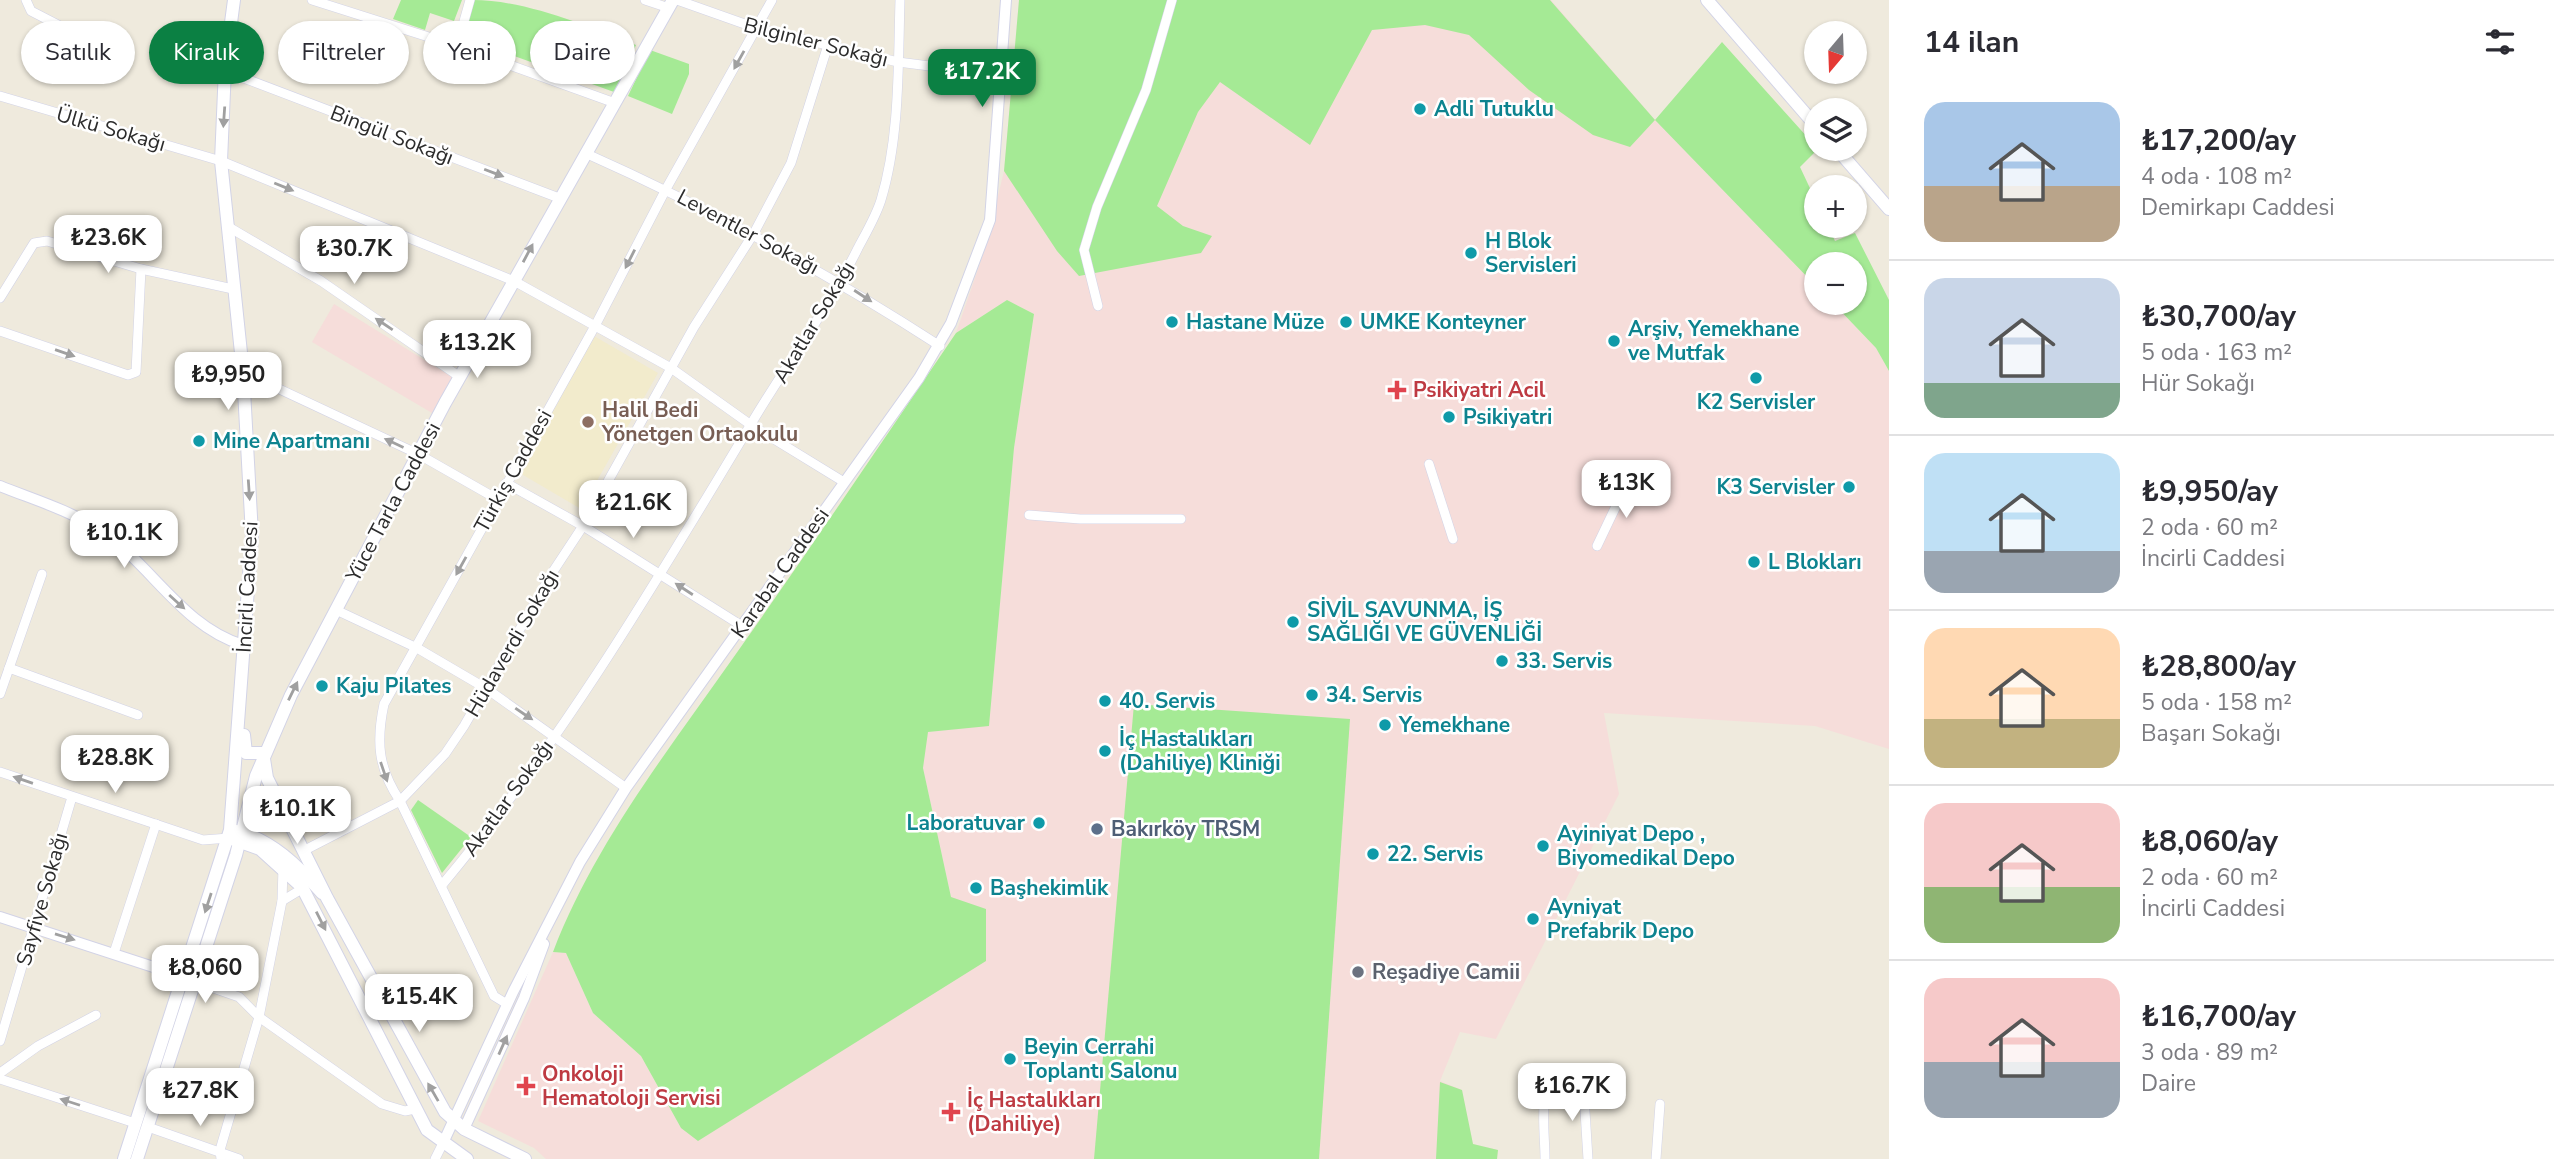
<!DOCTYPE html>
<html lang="tr">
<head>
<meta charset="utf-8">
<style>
	body { margin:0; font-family:"Nunito Sans",sans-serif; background:#f7f7f7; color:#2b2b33; height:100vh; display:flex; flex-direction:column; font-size:26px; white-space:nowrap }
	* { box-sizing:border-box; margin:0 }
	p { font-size:23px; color:#7c7c81 }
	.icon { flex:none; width:38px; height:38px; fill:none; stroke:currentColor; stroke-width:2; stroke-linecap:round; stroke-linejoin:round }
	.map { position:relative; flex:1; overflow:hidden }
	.details { display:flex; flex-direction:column; background:#fff; width:665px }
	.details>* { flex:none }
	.top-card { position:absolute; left:21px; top:21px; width:665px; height:63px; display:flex; gap:14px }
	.needle { width:46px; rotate:199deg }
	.tools { position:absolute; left:1804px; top:21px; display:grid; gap:14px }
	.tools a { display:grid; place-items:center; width:63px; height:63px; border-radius:50%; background:#fff; box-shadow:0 2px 5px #0004; font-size:35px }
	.price { position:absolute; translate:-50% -60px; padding:0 16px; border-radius:14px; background:#fff; color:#222; font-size:23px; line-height:46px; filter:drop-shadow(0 2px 4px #0008) }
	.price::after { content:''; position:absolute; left:50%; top:42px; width:21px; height:16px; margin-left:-10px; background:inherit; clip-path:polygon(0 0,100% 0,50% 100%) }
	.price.current { background:#0b8043; color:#fff }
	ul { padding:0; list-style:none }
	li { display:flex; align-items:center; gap:21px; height:175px; padding:0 35px }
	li+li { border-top:2px solid #e1e1e2 }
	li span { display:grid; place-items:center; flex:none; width:196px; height:140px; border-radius:21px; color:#555 }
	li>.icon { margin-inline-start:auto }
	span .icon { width:84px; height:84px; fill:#fffc; stroke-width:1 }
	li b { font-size:30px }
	h2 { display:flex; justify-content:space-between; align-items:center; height:84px; padding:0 35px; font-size:30px }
	.tag { padding:0 24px; border-radius:32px; background:#fff; box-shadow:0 2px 5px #0004; font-size:24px; line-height:63px }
	.tag.current { background:#0b8043; color:#fff }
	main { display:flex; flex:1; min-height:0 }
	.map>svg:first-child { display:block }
	.education { fill:#f2ebcc }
	.medical { fill:#f6ddda }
	.green { fill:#a5ea95 }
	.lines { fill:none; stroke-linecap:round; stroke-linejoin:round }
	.minor-casing { stroke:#d2d3e6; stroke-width:10 }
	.tertiary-casing { stroke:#d2d3e6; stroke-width:12 }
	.secondary-casing { stroke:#d2d3e6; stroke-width:14 }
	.minor { stroke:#fff; stroke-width:9 }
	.tertiary { stroke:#fff; stroke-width:10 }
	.secondary { stroke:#fff; stroke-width:12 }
	.oneway { fill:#a0a0a0 }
	.culture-dot { fill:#0f9aa8; stroke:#fff; stroke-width:2.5 }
	.health-dot { fill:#e0444e; stroke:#fff; stroke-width:2.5 }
	.education-dot { fill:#8d6e63; stroke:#fff; stroke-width:2.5 }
	.service-dot { fill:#5c6f8a; stroke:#fff; stroke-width:2.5 }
	.worship-dot { fill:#6b7280; stroke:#fff; stroke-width:2.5 }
	.labels { text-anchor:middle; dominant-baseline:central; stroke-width:5; stroke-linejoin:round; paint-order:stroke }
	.street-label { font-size:21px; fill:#2c2c2c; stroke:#fff }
	.culture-label { font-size:21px; font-weight:bold; fill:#0d838f; stroke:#fff; text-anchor:start }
	.health-label { font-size:21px; font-weight:bold; fill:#be3a42; stroke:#fff; text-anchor:start }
	.education-label { font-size:21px; font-weight:bold; fill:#785e54; stroke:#fff; text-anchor:start }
	.service-label { font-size:21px; font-weight:bold; fill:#4e5e75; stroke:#fff; text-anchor:start }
	.worship-label { font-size:21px; font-weight:bold; fill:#5b616d; stroke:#fff; text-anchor:start }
</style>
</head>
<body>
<main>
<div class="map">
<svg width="1889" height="1159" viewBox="0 0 1889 1159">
	<rect width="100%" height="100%" fill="#efeadd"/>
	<polygon class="education" points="594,336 658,373 581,509 518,472"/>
	<g class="medical">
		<polygon points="1019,0 1551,0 1655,120 1816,286 1816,303 1833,303 1876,348 1889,371 1889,749 1815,726 1604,713 1619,794 1496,1039 1460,1032 1440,1081 1462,1090 1473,1144 1498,1150 1497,1159 546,1159 534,1148 478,1121 553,952 566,953 593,1013 641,1056 681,1128 951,897 923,768 927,732 989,725 1014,448 1034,314 1007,300 956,333 985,249 1004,171"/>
		<polygon points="334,304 452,377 432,413 312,342"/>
	</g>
	<g class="green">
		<polygon points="401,0 462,0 454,21 430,13 425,30 393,19"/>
		<path d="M473 0C526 0 586 26 636 45L614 92 462 37Z"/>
		<polygon points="1019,0 1550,0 1655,120 1722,42 1818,149 1800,167 1816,201 1816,226 1828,226 1835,241 1855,233 1889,300 1889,371 1876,348 1833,303 1855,303 1855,264 1816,264 1816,286 1655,120 1630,147 1593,135 1529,90 1469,35 1425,25 1372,30 1310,145 1220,82 1198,112 1157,206 1183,226 1212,236 1201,253 1079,276 1057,251 1004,171"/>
		<polygon points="650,50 689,64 689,74 672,114 628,96"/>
		<path d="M1007 300 1034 314 1014 448 989 726 928 732 923 768 951 897 986 909V961L698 1141 681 1128 641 1056 593 1013 566 953 553 952C595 842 671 747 738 651 812 546 884 439 956 333Z"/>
		<polygon points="1134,704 1350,719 1319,1159 1094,1159"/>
		<polygon points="418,800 471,837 442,873 411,810"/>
		<polygon points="1440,1082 1462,1090 1473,1144 1498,1150 1497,1159 1436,1159"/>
	</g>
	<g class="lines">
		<g class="minor-casing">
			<g id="minor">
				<polyline points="26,0 31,11 62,27"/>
				<polyline points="312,0 457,46 615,103"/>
				<polyline points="645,0 669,8"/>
				<polyline points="677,0 756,28 898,62 1000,75"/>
				<polyline points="457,46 470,0"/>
				<polyline points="225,68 241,77 559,198"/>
				<polyline points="0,96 221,161 514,281 671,368 751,425 844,482"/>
				<path d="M585 153C711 209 824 271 940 346"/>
				<polyline points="227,226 321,281 460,377"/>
				<polyline points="0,298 34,243 47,241 141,269 233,289"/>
				<polyline points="1098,306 1084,250 1097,207 1146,90 1172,0"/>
				<polyline points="0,331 128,375 136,372 141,269"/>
				<polyline points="243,372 418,454 497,499"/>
				<polyline points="1429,464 1453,539"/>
				<polyline points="506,483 583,526 742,626"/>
				<polyline points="1029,515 1080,519 1181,519"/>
				<polyline points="1597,546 1628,481"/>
				<polyline points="336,610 417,648 487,689 626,788"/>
				<polyline points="9,668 138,715"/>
				<polyline points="0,694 42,574"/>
				<polyline points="0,772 203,840 229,838"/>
				<polyline points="305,850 400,801 445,754 464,726 554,570 583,526 694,327 754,233 791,163 828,45"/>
				<path d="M442 885C561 743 656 582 751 424 786 365 828 309 858 248 866 233 876 216 881 200 900 137 898 65 900 0"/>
				<polyline points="282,901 300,890 307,894"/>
				<polyline points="114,953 156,824"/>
				<polyline points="196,982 239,997 259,1017 382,1104 405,1111 415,1109"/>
				<path d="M507 1004 494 996 400 801C378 768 376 742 384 704L595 326 666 189 772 0"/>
				<polyline points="0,1041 72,797"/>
				<polyline points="0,1073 38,1046 96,1015"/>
				<polyline points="0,1079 135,1123"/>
				<polyline points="148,1127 239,1159"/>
				<polyline points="221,1159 220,1150 259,1017 282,901 283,868"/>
				<polyline points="435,1159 443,1143"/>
				<path d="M1545 1159C1545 1131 1538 1094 1555 1070L1568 1071 1583 1079 1588 1159"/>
				<polyline points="1656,1159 1660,1104"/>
			</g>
		</g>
		<g class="tertiary-casing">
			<g id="tertiary">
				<path d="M0 486C32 499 69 510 98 529 151 563 181 626 243 645"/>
				<polyline points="0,917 184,977"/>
				<polyline points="464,1129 524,998 544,944"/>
				<polyline points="443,1143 513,992 580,862 626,788 919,378 951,323 990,220 1006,0"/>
			</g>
		</g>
		<g class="secondary-casing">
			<g id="secondary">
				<polyline points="1707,0 1816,126"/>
				<polyline points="1837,149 1889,209"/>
				<polyline points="244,735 246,753 265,753"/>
				<polyline points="264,759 267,778 327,898 445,1112 464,1129 525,1159"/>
				<path d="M236 831C271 839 299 867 322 893"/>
				<polyline points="232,839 260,849 302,887 427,1130 467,1159"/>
				<polyline points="124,1159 230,830 252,535 243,372 221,161 225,68 234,0"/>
				<polyline points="137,1159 236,855 256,776 291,695 445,403 673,0"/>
			</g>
		</g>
		<use href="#minor" class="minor"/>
		<use href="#tertiary" class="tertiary"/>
		<use href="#secondary" class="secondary"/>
	</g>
	<defs><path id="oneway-solid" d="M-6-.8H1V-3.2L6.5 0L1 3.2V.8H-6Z" transform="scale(1.75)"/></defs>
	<g class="oneway">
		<use href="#oneway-solid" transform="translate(739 60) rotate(119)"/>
		<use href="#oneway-solid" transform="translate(224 117) rotate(94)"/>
		<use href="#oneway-solid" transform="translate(494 173) rotate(21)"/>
		<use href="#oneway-solid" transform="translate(284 187) rotate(22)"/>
		<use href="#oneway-solid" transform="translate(528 253) rotate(-62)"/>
		<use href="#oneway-solid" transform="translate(630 259) rotate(117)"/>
		<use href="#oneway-solid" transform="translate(863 296) rotate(33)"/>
		<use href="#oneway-solid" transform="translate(384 324) rotate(-146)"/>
		<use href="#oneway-solid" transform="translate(65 353) rotate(19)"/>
		<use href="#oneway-solid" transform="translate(394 443) rotate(-155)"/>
		<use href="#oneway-solid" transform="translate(249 490) rotate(86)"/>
		<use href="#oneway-solid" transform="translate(461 566) rotate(119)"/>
		<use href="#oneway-solid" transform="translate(684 589) rotate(-147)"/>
		<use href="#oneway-solid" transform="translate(177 602) rotate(42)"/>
		<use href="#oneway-solid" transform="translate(293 691) rotate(-64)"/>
		<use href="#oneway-solid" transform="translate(524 714) rotate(34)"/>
		<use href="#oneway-solid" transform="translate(384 772) rotate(71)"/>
		<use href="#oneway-solid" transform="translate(23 780) rotate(-161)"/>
		<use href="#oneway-solid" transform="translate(208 903) rotate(108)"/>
		<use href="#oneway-solid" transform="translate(321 921) rotate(63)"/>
		<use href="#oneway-solid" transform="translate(65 937) rotate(17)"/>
		<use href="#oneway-solid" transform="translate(503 1045) rotate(-66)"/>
		<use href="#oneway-solid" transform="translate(433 1092) rotate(-120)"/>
		<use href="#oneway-solid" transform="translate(70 1102) rotate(-162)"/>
	</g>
	<g class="culture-dot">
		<circle cx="1420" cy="109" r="7"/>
		<circle cx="1471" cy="253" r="7"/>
		<circle cx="1172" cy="322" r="7"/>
		<circle cx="1346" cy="322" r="7"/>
		<circle cx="1614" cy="341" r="7"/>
		<circle cx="1756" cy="378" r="7"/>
		<circle cx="1449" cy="417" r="7"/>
		<circle cx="199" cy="441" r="7"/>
		<circle cx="1849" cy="487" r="7"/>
		<circle cx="1754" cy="562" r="7"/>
		<circle cx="1293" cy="622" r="7"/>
		<circle cx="1502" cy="661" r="7"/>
		<circle cx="322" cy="686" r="7"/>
		<circle cx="1312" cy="695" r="7"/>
		<circle cx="1105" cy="701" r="7"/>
		<circle cx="1385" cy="725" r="7"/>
		<circle cx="1105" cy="751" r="7"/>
		<circle cx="1039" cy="823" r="7"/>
		<circle cx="1543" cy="846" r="7"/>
		<circle cx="1373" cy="854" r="7"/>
		<circle cx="976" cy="888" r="7"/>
		<circle cx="1533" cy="919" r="7"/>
		<circle cx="1010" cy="1059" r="7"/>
	</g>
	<g class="health-dot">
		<path d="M1393.5 379.5h7v7h7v7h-7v7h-7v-7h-7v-7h7z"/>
		<path d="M522.5 1075.5h7v7h7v7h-7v7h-7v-7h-7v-7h7z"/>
		<path d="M947.5 1101.5h7v7h7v7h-7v7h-7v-7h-7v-7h7z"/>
	</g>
	<circle class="education-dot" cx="588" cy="422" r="7"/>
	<circle class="service-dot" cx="1097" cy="829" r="7"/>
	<circle class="worship-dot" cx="1358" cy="972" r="7"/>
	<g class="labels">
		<g class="street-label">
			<text transform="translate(816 42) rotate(14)">Bilginler Sokağı</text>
			<text transform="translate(111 129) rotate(16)">Ülkü Sokağı</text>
			<text transform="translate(392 135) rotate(21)">Bingül Sokağı</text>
			<text transform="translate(748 232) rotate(28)">Leventler Sokağı</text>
			<text transform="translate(814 322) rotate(-59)">Akatlar Sokağı</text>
			<text transform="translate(513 471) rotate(-61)">Türkiş Caddesi</text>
			<text transform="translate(393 502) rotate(-62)">Yüce Tarla Caddesi</text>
			<text transform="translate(780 573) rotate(-55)">Karabal Caddesi</text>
			<text transform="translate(247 587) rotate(-87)">İncirli Caddesi</text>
			<text transform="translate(512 643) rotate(-60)">Hüdaverdi Sokağı</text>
			<text transform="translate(508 798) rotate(-54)">Akatlar Sokağı</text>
			<text transform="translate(42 899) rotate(-74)">Sayfiye Sokağı</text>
		</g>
		<g class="culture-label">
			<text x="1434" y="109">Adli Tutuklu</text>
			<text x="1485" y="241">H Blok<tspan x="1485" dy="24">Servisleri</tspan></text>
			<text x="1186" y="322">Hastane Müze</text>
			<text x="1360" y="322">UMKE Konteyner</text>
			<text x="1628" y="329">Arşiv, Yemekhane<tspan x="1628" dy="24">ve Mutfak</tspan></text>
			<text x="1756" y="402" text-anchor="middle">K2 Servisler</text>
			<text x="1463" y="417">Psikiyatri</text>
			<text x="213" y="441">Mine Apartmanı</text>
			<text x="1835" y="487" text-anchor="end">K3 Servisler</text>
			<text x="1768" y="562">L Blokları</text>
			<text x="1307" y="610">SİVİL SAVUNMA, İŞ<tspan x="1307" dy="24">SAĞLIĞI VE GÜVENLİĞİ</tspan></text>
			<text x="1516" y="661">33. Servis</text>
			<text x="336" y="686">Kaju Pilates</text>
			<text x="1326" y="695">34. Servis</text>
			<text x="1119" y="701">40. Servis</text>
			<text x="1399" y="725">Yemekhane</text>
			<text x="1119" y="739">İç Hastalıkları<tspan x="1119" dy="24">(Dahiliye) Kliniği</tspan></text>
			<text x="1025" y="823" text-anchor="end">Laboratuvar</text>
			<text x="1557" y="834">Ayiniyat Depo ,<tspan x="1557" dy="24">Biyomedikal Depo</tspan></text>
			<text x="1387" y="854">22. Servis</text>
			<text x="990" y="888">Başhekimlik</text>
			<text x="1547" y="907">Ayniyat<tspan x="1547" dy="24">Prefabrik Depo</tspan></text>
			<text x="1024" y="1047">Beyin Cerrahi<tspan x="1024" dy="24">Toplantı Salonu</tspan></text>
		</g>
		<g class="health-label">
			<text x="1413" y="390">Psikiyatri Acil</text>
			<text x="542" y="1074">Onkoloji<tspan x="542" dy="24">Hematoloji Servisi</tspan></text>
			<text x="967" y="1100">İç Hastalıkları<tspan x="967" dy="24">(Dahiliye)</tspan></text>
		</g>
		<g class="education-label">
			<text x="602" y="410">Halil Bedi<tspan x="602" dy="24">Yönetgen Ortaokulu</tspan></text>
		</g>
		<g class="service-label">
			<text x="1111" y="829">Bakırköy TRSM</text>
		</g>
		<g class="worship-label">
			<text x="1372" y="972">Reşadiye Camii</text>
		</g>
	</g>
</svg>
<div class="tools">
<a><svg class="needle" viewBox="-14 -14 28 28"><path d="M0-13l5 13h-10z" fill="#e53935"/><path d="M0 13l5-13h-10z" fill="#7c7c81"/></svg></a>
<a><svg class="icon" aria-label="layers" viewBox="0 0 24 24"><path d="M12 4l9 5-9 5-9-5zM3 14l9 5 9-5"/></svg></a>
<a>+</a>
<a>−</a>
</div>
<b class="price current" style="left:982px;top:109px">₺17.2K</b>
<b class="price" style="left:108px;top:275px">₺23.6K</b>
<b class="price" style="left:354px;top:286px">₺30.7K</b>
<b class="price" style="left:477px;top:380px">₺13.2K</b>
<b class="price" style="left:228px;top:412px">₺9,950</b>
<b class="price" style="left:1626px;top:520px">₺13K</b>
<b class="price" style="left:633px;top:540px">₺21.6K</b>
<b class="price" style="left:124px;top:570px">₺10.1K</b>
<b class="price" style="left:115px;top:795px">₺28.8K</b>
<b class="price" style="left:297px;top:846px">₺10.1K</b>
<b class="price" style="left:205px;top:1005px">₺8,060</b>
<b class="price" style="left:419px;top:1034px">₺15.4K</b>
<b class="price" style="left:1572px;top:1123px">₺16.7K</b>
<b class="price" style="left:200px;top:1128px">₺27.8K</b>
<div class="top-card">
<a class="tag">Satılık</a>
<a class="tag current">Kiralık</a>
<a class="tag">Filtreler</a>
<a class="tag">Yeni</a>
<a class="tag">Daire</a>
</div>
</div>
<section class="details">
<h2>14 ilan<svg class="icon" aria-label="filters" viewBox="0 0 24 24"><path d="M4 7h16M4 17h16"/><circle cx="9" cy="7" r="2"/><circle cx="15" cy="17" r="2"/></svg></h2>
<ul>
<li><span style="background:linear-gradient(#a9c7e8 60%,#b9a48a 0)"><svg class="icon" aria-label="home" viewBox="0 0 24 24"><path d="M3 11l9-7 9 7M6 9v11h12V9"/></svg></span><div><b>₺17,200/ay</b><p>4 oda · 108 m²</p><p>Demirkapı Caddesi</p></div></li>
<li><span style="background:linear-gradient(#c9d6e8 75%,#7fa58c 0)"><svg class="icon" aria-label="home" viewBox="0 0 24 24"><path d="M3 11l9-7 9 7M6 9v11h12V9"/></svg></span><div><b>₺30,700/ay</b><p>5 oda · 163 m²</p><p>Hür Sokağı</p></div></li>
<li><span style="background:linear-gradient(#bfe0f5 70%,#9aa5b1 0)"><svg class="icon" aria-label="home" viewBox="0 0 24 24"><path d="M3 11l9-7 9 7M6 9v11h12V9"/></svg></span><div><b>₺9,950/ay</b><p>2 oda · 60 m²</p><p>İncirli Caddesi</p></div></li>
<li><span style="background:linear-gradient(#ffd9b3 65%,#c2b280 0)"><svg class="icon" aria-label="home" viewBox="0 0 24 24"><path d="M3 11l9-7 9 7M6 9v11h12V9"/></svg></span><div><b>₺28,800/ay</b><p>5 oda · 158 m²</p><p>Başarı Sokağı</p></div></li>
<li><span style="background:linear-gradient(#f6c9c9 60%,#8fb573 0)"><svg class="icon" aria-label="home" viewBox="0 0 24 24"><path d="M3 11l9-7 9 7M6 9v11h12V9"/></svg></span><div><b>₺8,060/ay</b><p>2 oda · 60 m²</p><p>İncirli Caddesi</p></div></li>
<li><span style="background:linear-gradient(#f6c9c9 60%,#9aa5b1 0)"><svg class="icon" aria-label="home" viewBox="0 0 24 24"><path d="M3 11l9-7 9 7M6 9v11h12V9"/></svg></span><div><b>₺16,700/ay</b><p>3 oda · 89 m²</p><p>Daire</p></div></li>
</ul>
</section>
</main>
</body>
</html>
